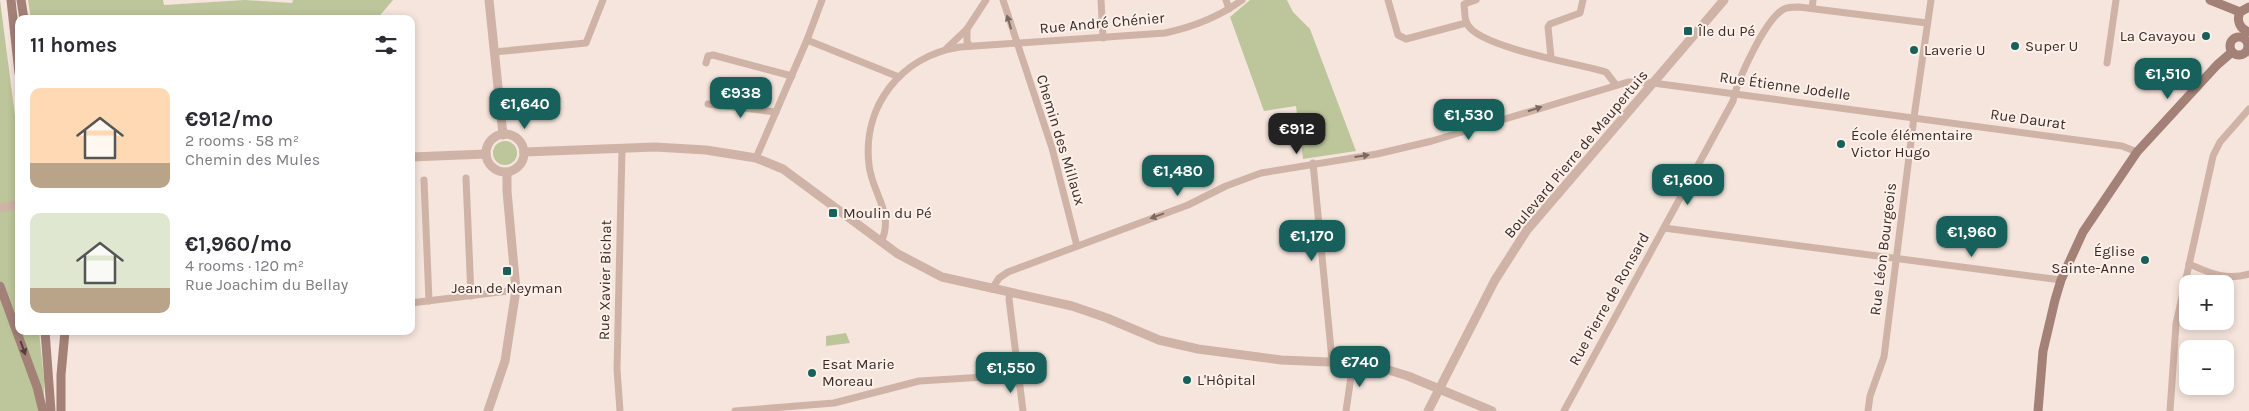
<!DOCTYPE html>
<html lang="en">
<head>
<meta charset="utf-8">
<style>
	body { margin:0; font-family:Karla,sans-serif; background:#f2f2f3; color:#2b2b33; height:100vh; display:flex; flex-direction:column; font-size:19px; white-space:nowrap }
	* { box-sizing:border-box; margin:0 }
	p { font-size:16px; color:#7c7c81 }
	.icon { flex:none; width:28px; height:28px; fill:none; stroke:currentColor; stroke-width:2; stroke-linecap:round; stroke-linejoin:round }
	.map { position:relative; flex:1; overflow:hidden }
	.side { position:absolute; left:15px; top:15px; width:400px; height:320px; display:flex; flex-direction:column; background:#fff; border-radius:10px; box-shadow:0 2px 8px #0003 }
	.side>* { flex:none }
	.buttons { position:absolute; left:2179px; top:275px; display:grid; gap:10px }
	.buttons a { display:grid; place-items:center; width:55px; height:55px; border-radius:10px; background:#fff; box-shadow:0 2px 8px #0003; font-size:25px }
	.price { position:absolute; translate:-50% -42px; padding:0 11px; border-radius:10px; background:#18605b; color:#fff; font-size:16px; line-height:32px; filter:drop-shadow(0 1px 2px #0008) }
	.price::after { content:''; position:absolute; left:50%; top:30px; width:15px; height:11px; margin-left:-8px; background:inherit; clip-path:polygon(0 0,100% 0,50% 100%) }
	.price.on { background:#222; color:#fff }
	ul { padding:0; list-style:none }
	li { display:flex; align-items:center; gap:15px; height:125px; padding:0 15px }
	li span { display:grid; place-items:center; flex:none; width:140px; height:100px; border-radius:10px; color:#555 }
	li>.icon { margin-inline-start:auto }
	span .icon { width:60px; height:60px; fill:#fffc; stroke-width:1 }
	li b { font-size:21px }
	h2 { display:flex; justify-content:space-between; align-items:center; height:60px; padding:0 15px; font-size:21px }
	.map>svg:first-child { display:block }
	.green { fill:#bdc69a }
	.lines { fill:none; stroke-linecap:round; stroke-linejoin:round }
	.minor { stroke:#cfb3a6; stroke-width:7 }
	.tertiary { stroke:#cfb3a6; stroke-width:9 }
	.secondary { stroke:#a38177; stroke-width:9 }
	.oneway { fill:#7d6861 }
	.oneway2 { fill:#54403c }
	.poi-dot { fill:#18605b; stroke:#fcf0e9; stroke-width:2 }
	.labels { text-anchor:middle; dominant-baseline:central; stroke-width:4; stroke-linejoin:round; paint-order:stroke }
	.street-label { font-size:15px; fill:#3a2b28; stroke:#fcf0e9 }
	.poi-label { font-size:15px; fill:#3a2b28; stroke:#fcf0e9; text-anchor:start }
</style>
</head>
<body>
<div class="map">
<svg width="2249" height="411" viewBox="0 0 2249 411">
	<rect width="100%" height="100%" fill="#f5e5dc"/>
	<g class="green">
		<polygon points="0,0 19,147 19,331 39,331 44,379 44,411 0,411"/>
		<polygon points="28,0 163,0 164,5 245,0 292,3 293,0 393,0 377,19 31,19"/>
		<polygon points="1250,0 1287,0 1293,12 1310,29 1356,151 1303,159 1296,106 1264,111 1230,17"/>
		<circle cx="505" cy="153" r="12"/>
		<polygon points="846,333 850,343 826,346 826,336"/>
	</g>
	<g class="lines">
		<g class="minor">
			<polyline points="1003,0 1052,148 1077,246"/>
			<polyline points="1101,0 1103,38"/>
			<polyline points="1226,0 1229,9"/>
			<polyline points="1388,0 1398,35 1406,39 1466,23"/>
			<path d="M1476 0 1464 4C1465 13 1464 23 1471 29 1492 49 1574 63 1606 72L1616 85"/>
			<polyline points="1812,8 1813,0"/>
			<polyline points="967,29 967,42 970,46"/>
			<polyline points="807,40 899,77"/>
			<polyline points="946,49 967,29 986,0"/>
			<polyline points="494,52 586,43 603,0"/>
			<polyline points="1551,57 1548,27 1550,24 1580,13 1583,0"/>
			<polyline points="706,63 708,56 713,55 792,76"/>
			<polyline points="2107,63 2116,0"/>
			<polyline points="708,104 776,112"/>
			<polyline points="756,158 807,40 822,0"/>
			<polyline points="1313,163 1332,360"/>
			<polyline points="466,178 471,296"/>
			<polyline points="424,180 429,301"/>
			<polyline points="1664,228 2061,280"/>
			<path d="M881 242C895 213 872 194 869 165 862 106 901 56 960 47L1165 33C1193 27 1219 17 1242 0"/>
			<path d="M2189 264C2210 273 2226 281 2249 274"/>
			<polyline points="992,289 999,278 1008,272 1188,205 1226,186 1261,173 1377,154 1432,141 1628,82 1653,83 2122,146 2137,152"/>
			<polyline points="1010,293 1009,299 1023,411"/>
			<polyline points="411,303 516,290"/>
			<polyline points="620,411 617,369 622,149"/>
			<polyline points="735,411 834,403 919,381 1019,375"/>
			<polyline points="1346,411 1353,363"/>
			<path d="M1564 411 1733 101C1737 81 1765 19 1784 9 1788 7 1795 7 1799 7L1927 23"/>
			<polyline points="1868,411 1870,396 1884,357 1914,117 1931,0"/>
			<polyline points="2170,411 2176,324 2213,156 2220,142 2249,109"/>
		</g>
		<g class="tertiary">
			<polyline points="489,0 503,135"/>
			<polyline points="2248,50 2249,52"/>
			<circle cx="505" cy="153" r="19"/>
			<polyline points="524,152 655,147 706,150 756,158 783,169 898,254 942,277 1072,306 1107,318 1159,340 1198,349 1281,360 1353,363 1382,368 1408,376 1492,411"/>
			<polyline points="411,157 486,154"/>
			<polyline points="0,208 19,204"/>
			<polyline points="488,411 505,361 516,290 507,191 507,172"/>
			<polyline points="1428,411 1495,280 1527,230 1724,0"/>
		</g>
		<g class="secondary">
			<polyline points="11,0 19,73"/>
			<polyline points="21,0 24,19"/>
			<polyline points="2210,0 2240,12"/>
			<path d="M2249 7 2240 12C2236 21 2240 29 2249 32"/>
			<circle cx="2239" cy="46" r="9"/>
			<polyline points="0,286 37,387 43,411"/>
			<polyline points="45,331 51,411"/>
			<polyline points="61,411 61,375 65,331"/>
			<polyline points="2038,411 2043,351 2055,300 2061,280 2083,232 2137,152 2217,65 2232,52"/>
		</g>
	</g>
	<defs><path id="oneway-solid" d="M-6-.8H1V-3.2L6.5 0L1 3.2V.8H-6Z" transform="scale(1.25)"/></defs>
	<g class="oneway">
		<use href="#oneway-solid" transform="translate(1009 22) rotate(-107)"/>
		<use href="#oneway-solid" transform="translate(1535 109) rotate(-17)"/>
		<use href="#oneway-solid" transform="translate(1362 156) rotate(-8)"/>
		<use href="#oneway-solid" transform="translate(1157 216) rotate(160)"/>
	</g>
	<use class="oneway2" href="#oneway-solid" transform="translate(23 348) rotate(70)"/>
	<g class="poi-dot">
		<rect x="1683" y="26" width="10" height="10" rx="2.5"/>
		<circle cx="2206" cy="36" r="5"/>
		<circle cx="2015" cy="46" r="5"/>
		<circle cx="1914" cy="50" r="5"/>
		<circle cx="1841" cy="144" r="5"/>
		<rect x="828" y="208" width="10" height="10" rx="2.5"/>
		<circle cx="2145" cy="260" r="5"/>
		<rect x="502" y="266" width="10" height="10" rx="2.5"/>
		<circle cx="812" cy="373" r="5"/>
		<circle cx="1187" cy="380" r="5"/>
	</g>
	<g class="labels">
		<g class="street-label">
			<text transform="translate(1102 23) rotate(-5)">Rue André Chénier</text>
			<text transform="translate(1785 86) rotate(8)">Rue Étienne Jodelle</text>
			<text transform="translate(2028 119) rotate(8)">Rue Daurat</text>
			<text transform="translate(1061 140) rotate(73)">Chemin des Millaux</text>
			<text transform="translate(1576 154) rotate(-50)">Boulevard Pierre de Maupertuis</text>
			<text transform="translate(1883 249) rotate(-83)">Rue Léon Bourgeois</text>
			<text transform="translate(605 280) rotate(-89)">Rue Xavier Bichat</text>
			<text transform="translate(1609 299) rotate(-61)">Rue Pierre de Ronsard</text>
		</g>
		<g class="poi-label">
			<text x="1698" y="31">Île du Pé</text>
			<text x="2196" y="36" text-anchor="end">La Cavayou</text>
			<text x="2025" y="46">Super U</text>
			<text x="1924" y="50">Laverie U</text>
			<text x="1851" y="135">École élémentaire<tspan x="1851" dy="17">Victor Hugo</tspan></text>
			<text x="843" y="213">Moulin du Pé</text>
			<text x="2135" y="251" text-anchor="end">Église<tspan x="2135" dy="17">Sainte-Anne</tspan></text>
			<text x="507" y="288" text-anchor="middle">Jean de Neyman</text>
			<text x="822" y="364">Esat Marie<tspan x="822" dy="17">Moreau</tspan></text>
			<text x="1197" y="380">L'Hôpital</text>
		</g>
	</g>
</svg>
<div class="buttons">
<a>+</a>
<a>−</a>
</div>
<b class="price" style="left:2168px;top:100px">€1,510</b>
<b class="price" style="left:741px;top:119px">€938</b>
<b class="price" style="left:525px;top:130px">€1,640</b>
<b class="price" style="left:1469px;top:141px">€1,530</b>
<b class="price on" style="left:1297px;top:155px">€912</b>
<b class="price" style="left:1178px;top:197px">€1,480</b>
<b class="price" style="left:1688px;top:206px">€1,600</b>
<b class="price" style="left:1972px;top:258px">€1,960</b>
<b class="price" style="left:1312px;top:262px">€1,170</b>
<b class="price" style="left:1360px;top:388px">€740</b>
<b class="price" style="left:1011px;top:394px">€1,550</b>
<section class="side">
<h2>11 homes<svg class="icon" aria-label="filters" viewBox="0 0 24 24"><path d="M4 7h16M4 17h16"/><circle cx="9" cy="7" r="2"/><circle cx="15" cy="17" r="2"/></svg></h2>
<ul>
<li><span style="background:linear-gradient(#ffd9b3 75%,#b9a48a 0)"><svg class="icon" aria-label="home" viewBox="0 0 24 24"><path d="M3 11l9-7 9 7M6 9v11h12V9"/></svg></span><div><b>€912/mo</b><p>2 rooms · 58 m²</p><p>Chemin des Mules</p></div></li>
<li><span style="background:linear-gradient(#dfe7d0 75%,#b9a48a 0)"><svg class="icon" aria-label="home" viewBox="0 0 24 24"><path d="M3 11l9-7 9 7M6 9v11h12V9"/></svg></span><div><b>€1,960/mo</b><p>4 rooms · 120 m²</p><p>Rue Joachim du Bellay</p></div></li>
</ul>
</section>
</div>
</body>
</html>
